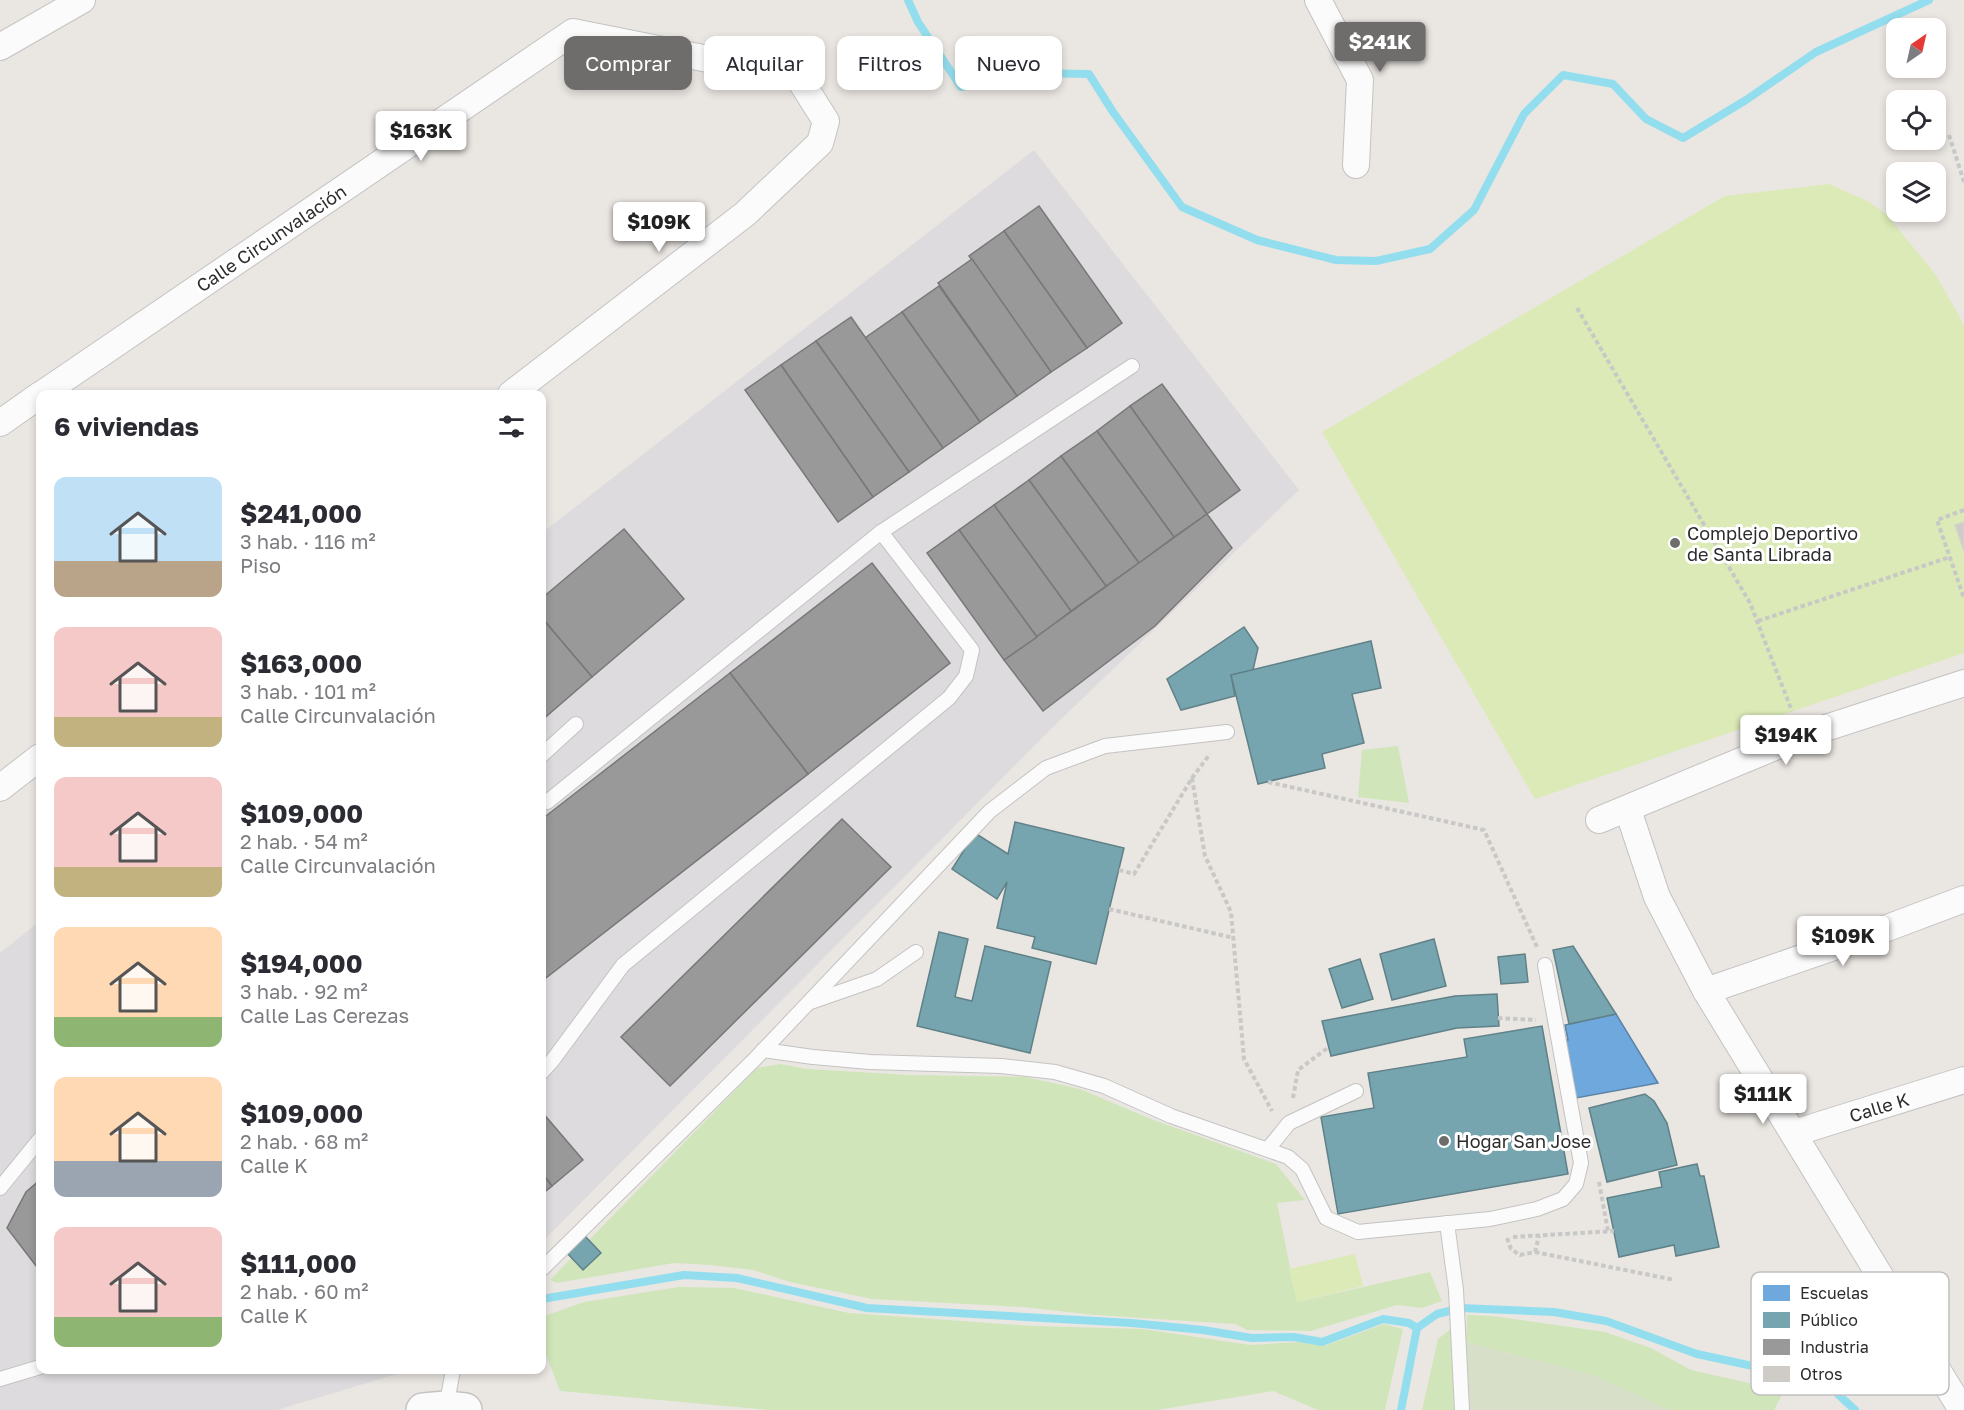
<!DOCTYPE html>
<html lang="es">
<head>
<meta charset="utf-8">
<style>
	body { margin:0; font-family:"Golos Text",sans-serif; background:#f7f7f7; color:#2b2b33; height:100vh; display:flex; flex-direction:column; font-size:22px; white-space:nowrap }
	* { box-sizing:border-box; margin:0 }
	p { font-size:20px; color:#7c7c81 }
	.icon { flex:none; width:33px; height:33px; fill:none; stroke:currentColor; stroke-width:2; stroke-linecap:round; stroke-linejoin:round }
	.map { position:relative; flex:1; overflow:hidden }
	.side { position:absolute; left:36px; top:390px; width:510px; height:984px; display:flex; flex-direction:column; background:#fff; border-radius:12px; box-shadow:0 3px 9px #0003 }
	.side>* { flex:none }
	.guide { position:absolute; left:564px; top:36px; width:570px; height:54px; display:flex; gap:12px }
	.needle { width:39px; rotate:34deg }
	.fabs { position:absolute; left:1886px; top:18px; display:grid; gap:12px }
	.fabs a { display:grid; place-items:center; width:60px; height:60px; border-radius:12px; background:#fff; box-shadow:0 3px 9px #0003; font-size:30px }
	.price { position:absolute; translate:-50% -51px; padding:0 14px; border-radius:6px; background:#fff; color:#222; font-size:20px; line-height:39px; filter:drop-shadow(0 2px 3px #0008) }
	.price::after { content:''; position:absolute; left:50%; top:36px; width:18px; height:14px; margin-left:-9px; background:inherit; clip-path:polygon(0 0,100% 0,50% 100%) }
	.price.active { background:#6e6d6c; color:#fff }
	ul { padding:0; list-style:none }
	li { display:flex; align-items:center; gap:18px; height:150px; padding:0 18px }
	li span { display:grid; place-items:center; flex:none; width:168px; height:120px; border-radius:12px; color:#555 }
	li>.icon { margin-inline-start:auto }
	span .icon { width:72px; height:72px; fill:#fffc; stroke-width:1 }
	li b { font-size:26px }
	h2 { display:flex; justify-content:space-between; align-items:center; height:72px; padding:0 18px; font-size:26px }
	.pill { padding:0 21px; border-radius:12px; background:#fff; box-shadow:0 3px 9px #0003; font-size:21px; line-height:54px }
	.pill.active { background:#6e6d6c; color:#fff }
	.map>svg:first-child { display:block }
	.industrial { fill:#dddbdd }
	.green { fill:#d0e6ba }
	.cemetery { fill:#d8dfc9 }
	.pitch { fill:#dbeab7 }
	.schools { fill:#6fa8dc; stroke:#5b83a7; stroke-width:1.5 }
	.public { fill:#76a5af; stroke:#608188; stroke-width:1.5 }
	.industry { fill:#999; stroke:#787878; stroke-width:1.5 }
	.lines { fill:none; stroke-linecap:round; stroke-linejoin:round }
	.stream { stroke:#93deee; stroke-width:8 }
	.building { fill:#cfccc8; stroke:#d5d2ce; stroke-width:1.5 }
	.lane-casing { stroke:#c4c3c3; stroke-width:16 }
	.street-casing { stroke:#c4c3c3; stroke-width:28 }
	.secondary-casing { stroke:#c4c3c3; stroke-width:36 }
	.path { stroke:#c8c8c7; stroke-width:4; stroke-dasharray:4.5 3; stroke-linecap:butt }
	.lane { stroke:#fcfbfb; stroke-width:14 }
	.street { stroke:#fcfbfb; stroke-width:26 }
	.secondary { stroke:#fcfbfb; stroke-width:33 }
	.poi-dot { fill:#6e6d6c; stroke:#fff; stroke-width:2 }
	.labels { text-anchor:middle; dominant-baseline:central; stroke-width:6; stroke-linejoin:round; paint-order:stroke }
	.street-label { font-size:18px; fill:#2c2c2c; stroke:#fff }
	.poi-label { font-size:18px; fill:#2c2c2c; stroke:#fff; text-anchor:start }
	.key { fill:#fff; stroke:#c0c0c0; stroke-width:1.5 }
	.key-label { font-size:16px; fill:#2c2c2c }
</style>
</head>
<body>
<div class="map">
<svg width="1964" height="1410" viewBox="0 0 1964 1410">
	<rect width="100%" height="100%" fill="#eae6e2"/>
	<g class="industrial">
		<polygon points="1034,150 1299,490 1052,728 542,1242 542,533"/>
		<polygon points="40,921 40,1370 409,1370 407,1371 277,1410 0,1410 0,953"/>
	</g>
	<g class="green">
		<polygon points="1398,746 1409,803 1358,797 1362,750"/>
		<polygon points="780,1064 807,1069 909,1075 1026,1077 1080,1089 1151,1119 1276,1164 1305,1200 1277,1203 1297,1302 1430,1272 1442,1301 1422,1308 1397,1305 1311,1331 1247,1330 1235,1324 1095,1315 1023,1307 872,1299 790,1282 753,1270 710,1265 674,1263 557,1283 550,1280 757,1068"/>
		<polygon points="679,1287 734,1288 849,1313 1034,1326 1143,1329 1250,1345 1299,1342 1324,1346 1384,1324 1403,1329 1385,1410 1318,1410 1273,1391 1157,1410 769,1410 560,1391 542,1344 542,1317 584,1302"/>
		<polygon points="1467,1315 1492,1316 1605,1332 1651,1348 1691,1370 1784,1391 1774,1410 1669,1410 1592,1375 1466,1342"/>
		<polygon points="1453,1327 1456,1410 1422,1410 1438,1339"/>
	</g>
	<polygon class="cemetery" points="1466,1342 1592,1375 1670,1410 1467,1410"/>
	<g class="pitch">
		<polygon points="1829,184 1869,202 1886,214 1936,275 1964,325 1964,653 1535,799 1322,432 1725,196"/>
		<polygon points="1355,1254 1363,1286 1297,1302 1289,1269"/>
	</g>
	<polygon class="schools" points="1616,1014 1658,1083 1576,1098 1565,1040 1568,1040 1565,1025"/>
	<g class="public">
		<polygon points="1244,627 1258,648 1253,670 1231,675 1235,696 1181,710 1167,679"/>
		<polygon points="1371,641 1381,688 1352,694 1364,743 1322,754 1325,768 1258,784 1231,675"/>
		<polygon points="1015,822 1124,848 1096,964 1032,948 1035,937 997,928 1007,882 997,899 952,869 975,833 1008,854"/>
		<polygon points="939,932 968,939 955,997 972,1001 985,946 1051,962 1030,1053 917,1026"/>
		<polygon points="1434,939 1446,986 1392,1000 1380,954"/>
		<polygon points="1573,946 1616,1014 1569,1024 1553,950"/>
		<polygon points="1525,954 1528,982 1501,984 1498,957"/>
		<polygon points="1360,959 1373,999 1342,1008 1329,969"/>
		<polygon points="1497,994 1499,1026 1457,1028 1331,1056 1322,1021 1455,996"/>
		<polygon points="1542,1026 1568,1174 1338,1214 1321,1117 1374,1108 1368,1073 1467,1057 1464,1039"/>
		<polygon points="1645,1094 1654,1101 1667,1123 1677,1165 1607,1182 1589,1108"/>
		<polygon points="1697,1164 1700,1176 1704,1176 1719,1247 1676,1256 1674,1245 1619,1257 1607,1198 1662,1187 1659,1172"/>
		<polygon points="585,1236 601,1253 583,1270 567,1253"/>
	</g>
	<g class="industry">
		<polygon points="1039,206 1122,323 1087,348 1004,231"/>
		<polygon points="1004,231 1087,348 1051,372 969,256"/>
		<polygon points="972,259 1051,372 1017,396 938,283"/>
		<polygon points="939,286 1017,396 980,422 902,312"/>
		<polygon points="902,312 980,422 943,448 865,338"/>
		<polygon points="851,317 943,448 909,472 816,341"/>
		<polygon points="816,341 909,472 873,497 781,365"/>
		<polygon points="781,365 873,497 838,522 745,390"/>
		<polygon points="1162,384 1240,490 1207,514 1130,406"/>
		<polygon points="1130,406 1207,514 1174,537 1097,431"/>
		<polygon points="1097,431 1174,537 1139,563 1061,456"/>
		<polygon points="1061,456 1139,563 1106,586 1029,480"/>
		<polygon points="1029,480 1106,586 1071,611 994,505"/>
		<polygon points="994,505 1071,611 1037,637 959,530"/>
		<polygon points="1207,514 1232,548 1155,626 1043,711 1004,660"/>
		<polygon points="624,529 684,599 592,677 542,618 542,598"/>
		<polygon points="959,530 1037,637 1004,660 927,553"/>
		<polygon points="872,563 950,663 808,774 730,673"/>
		<polygon points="542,618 592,677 542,720"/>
		<polygon points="730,673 808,774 542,981 542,819"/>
		<polygon points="842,819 891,867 670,1086 621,1037"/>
		<polygon points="542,1112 583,1160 552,1186 542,1173"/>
		<polygon points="542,1173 552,1186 542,1194"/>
		<polygon points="40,1180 40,1271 7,1228 26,1192"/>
	</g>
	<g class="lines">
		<g class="stream">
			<polyline points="908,0 918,22 961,87 1028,73 1089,74 1113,112 1182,207 1257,240 1336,260 1376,261 1430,249 1474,210 1524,114 1563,75 1613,84 1646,119 1683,138 1746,100 1816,52 1929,0"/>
			<polyline points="542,1299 684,1275 737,1278 867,1308 1132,1323 1203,1330 1252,1338 1294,1337 1322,1342 1383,1319 1409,1323 1417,1328"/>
			<polyline points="1401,1410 1417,1328 1437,1314 1461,1308 1554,1312 1606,1321 1697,1354 1795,1375 1828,1385 1855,1410"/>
		</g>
	</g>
	<polygon class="building" points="1964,522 1964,551 1955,525"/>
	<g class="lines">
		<g class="lane-casing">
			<g id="lane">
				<polyline points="542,755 576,724"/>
				<polyline points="542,803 547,802 881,532 1132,366"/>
				<polyline points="811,1002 877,979 916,952"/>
				<polyline points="763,1050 813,1057 870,1062 1001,1066 1055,1072 1104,1086 1171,1116 1288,1157 1302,1169 1326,1218 1358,1232 1490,1219 1537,1209 1563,1199 1576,1184 1581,1163 1545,965"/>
				<polyline points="542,1072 552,1061 623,965 949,698 966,676 972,650 881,532"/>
				<polyline points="1268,1149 1289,1123 1356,1091"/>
				<polyline points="0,1188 40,1139"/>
				<polyline points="1447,1223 1456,1290 1462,1410"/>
				<polyline points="542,1269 755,1059 990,811 1046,768 1105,746 1227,732"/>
				<polyline points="0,1379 40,1367"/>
				<polyline points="446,1408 453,1370"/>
			</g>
		</g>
		<g class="street-casing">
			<g id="street">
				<polyline points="1318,0 1360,80 1356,165"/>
				<polyline points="0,47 82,0"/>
				<polyline points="42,394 573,32 798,77 826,121 820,143 745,214 511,394"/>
				<polyline points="0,423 40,395"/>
				<polyline points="0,788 40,757"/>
				<polyline points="1628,810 1657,897 1706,991 1962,1410"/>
				<polyline points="1599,820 1801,736 1964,683"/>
				<polyline points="1706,991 1874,933 1964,899"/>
				<polyline points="1794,1133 1964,1080"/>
			</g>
		</g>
		<g class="secondary-casing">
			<polyline id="secondary" points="423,1410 446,1408 465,1410"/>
		</g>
		<g class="path">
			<polyline points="1949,135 1964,182"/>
			<polyline points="1577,308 1750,603 1792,711"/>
			<polyline points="1964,510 1937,520 1964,598"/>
			<polyline points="1758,621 1950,557"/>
			<polyline points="1192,778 1205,856 1231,912 1244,1059 1272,1111"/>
			<polyline points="1268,782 1484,830 1537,947"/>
			<polyline points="1119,870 1134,874 1192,778 1210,754"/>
			<polyline points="1109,909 1234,938"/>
			<polyline points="1498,1018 1536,1020"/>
			<polyline points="1293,1098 1298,1070 1329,1047"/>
			<polyline points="1599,1182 1608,1231"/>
			<polyline points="1513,1237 1614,1231"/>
			<polyline points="1507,1238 1511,1249 1520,1255 1535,1252 1539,1236"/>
			<polyline points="1535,1252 1675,1280"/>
		</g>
		<use href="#lane" class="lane"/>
		<use href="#street" class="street"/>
		<use href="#secondary" class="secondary"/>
	</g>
	<g class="poi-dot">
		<circle cx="1675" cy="543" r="6"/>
		<circle cx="1444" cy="1141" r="6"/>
	</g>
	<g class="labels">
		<g class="street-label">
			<text transform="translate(271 238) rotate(-34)">Calle Circunvalación</text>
			<text transform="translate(1879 1107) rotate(-17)">Calle K</text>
		</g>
		<g class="poi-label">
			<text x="1687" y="533">Complejo Deportivo<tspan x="1687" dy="21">de Santa Librada</tspan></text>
			<text x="1456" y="1141">Hogar San Jose</text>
		</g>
	</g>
	<rect x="1751" y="1272" width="198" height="123" rx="9" class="key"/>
	<rect x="1763" y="1285" width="27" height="16" fill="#6fa8dc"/>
	<rect x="1763" y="1312" width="27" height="16" fill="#76a5af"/>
	<rect x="1763" y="1339" width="27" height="16" fill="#999"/>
	<rect x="1763" y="1366" width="27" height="16" fill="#cfccc8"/>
	<g class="key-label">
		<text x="1800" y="1299">Escuelas</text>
		<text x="1800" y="1326">Público</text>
		<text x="1800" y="1353">Industria</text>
		<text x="1800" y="1380">Otros</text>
	</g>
</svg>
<div class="fabs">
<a><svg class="needle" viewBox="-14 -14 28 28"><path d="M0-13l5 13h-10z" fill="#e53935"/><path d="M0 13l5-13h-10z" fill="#7c7c81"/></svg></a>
<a><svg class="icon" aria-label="locate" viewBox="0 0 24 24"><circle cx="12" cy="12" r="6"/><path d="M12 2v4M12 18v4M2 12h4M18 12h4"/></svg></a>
<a><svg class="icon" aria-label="layers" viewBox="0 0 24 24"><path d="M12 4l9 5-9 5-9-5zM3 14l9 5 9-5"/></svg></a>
</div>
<b class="price active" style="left:1380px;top:73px">$241K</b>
<b class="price" style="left:421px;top:162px">$163K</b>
<b class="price" style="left:659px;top:253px">$109K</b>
<b class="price" style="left:1786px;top:766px">$194K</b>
<b class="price" style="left:1843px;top:967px">$109K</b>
<b class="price" style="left:1763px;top:1125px">$111K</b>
<div class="guide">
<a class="pill active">Comprar</a>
<a class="pill">Alquilar</a>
<a class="pill">Filtros</a>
<a class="pill">Nuevo</a>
</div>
<section class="side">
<h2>6 viviendas<svg class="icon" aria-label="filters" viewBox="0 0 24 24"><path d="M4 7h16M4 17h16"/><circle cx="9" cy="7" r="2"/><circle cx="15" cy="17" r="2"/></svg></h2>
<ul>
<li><span style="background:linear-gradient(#bfe0f5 70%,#b9a48a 0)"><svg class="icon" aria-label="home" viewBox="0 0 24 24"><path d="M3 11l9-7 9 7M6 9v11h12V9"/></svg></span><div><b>$241,000</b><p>3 hab. · 116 m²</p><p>Piso</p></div></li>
<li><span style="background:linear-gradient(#f6c9c9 75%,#c2b280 0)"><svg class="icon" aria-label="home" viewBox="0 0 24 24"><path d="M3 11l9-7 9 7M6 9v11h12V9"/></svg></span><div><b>$163,000</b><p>3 hab. · 101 m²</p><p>Calle Circunvalación</p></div></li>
<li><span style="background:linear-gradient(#f6c9c9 75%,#c2b280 0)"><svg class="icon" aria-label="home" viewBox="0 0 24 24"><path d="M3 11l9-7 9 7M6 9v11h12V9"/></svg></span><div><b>$109,000</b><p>2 hab. · 54 m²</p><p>Calle Circunvalación</p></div></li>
<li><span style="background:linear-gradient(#ffd9b3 75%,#8fb573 0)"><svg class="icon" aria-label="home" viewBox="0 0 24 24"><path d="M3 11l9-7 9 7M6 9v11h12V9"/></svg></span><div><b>$194,000</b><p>3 hab. · 92 m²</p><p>Calle Las Cerezas</p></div></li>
<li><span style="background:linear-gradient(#ffd9b3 70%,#9aa5b1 0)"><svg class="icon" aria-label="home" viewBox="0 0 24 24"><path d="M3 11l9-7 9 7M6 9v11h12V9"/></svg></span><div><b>$109,000</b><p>2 hab. · 68 m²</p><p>Calle K</p></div></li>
<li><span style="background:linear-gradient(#f6c9c9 75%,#8fb573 0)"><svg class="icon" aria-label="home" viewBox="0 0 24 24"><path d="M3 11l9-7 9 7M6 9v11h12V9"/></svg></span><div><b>$111,000</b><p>2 hab. · 60 m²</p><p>Calle K</p></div></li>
</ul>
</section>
</div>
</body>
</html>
